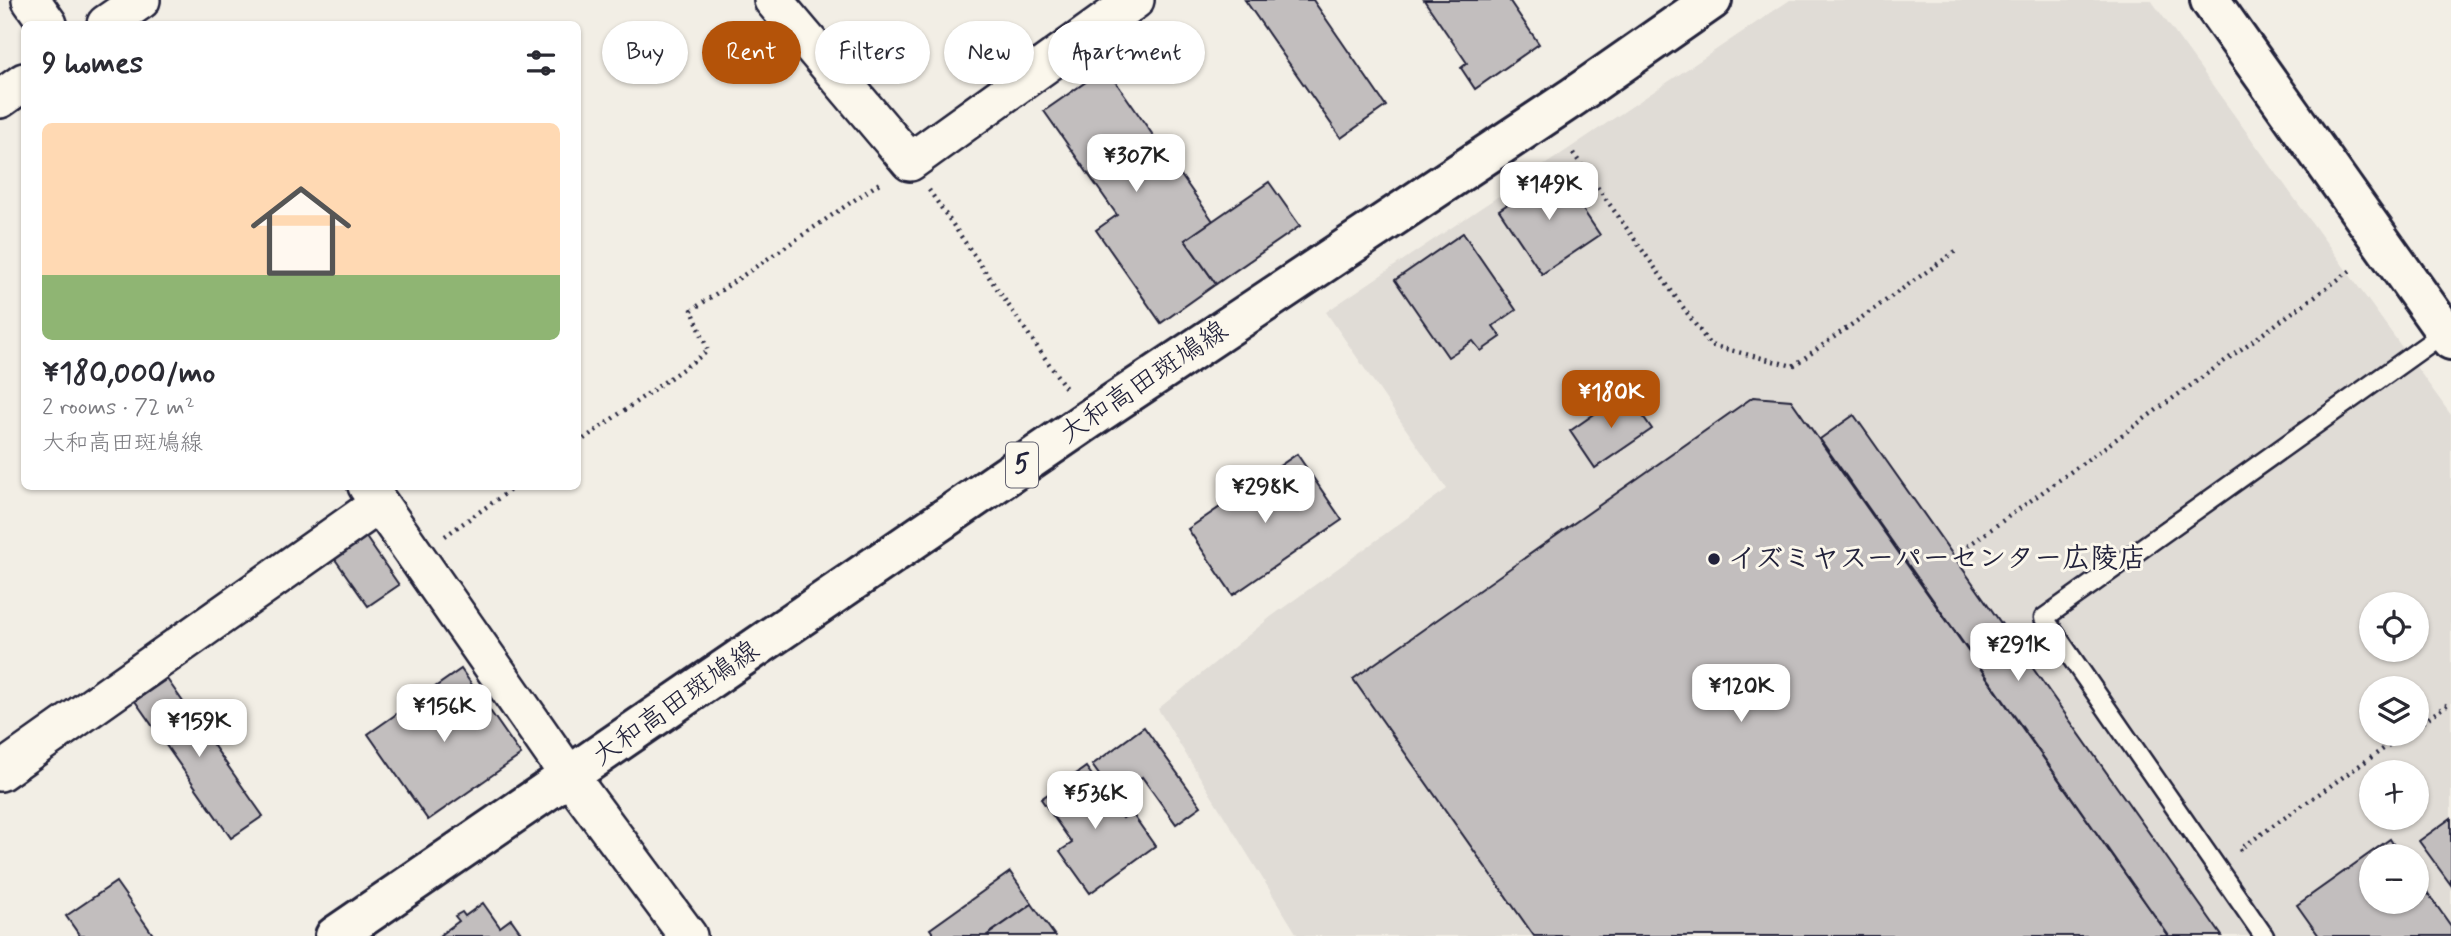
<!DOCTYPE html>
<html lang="en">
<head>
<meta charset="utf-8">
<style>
	body { margin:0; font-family:Mynerve,"Klee One",sans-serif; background:#f7f7f7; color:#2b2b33; height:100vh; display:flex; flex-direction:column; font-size:26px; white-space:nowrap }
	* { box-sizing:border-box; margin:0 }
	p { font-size:23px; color:#7c7c81 }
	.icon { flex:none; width:38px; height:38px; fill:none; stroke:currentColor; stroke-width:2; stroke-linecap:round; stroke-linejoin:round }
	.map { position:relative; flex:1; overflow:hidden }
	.side { position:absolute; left:21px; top:21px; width:560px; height:469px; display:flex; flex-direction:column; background:#fff; border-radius:10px; box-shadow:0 2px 5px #0004 }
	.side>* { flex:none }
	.banner { position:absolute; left:602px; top:21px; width:665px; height:63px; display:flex; gap:14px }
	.controls { position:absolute; left:2359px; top:592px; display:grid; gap:14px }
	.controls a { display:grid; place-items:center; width:70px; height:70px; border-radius:50%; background:#fff; box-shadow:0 2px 5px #0004; font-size:35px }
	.price { position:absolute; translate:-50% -60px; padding:0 16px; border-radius:14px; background:#fff; color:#222; font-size:23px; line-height:46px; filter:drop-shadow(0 2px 4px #0008) }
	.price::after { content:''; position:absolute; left:50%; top:42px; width:21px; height:16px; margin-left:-10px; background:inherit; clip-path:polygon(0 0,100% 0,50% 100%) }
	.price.active { background:#b45309; color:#fff }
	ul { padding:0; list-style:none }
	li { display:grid; align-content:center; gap:14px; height:371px; padding:0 21px }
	li span { display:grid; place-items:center; height:217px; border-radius:10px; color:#555 }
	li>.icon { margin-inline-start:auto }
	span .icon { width:126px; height:126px; fill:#fffc; stroke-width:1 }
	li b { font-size:30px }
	h2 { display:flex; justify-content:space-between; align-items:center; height:84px; padding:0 21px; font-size:30px }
	.tag { padding:0 24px; border-radius:32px; background:#fff; box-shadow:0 2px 5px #0004; font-size:24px; line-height:63px }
	.tag.active { background:#b45309; color:#fff }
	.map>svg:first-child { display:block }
	.built { fill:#e0dcd6; fill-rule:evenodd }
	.building { fill:#c2bebe; stroke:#22223b; stroke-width:2 }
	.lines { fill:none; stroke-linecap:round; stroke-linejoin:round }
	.service-casing { stroke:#22223b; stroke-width:23 }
	.minor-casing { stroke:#22223b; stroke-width:42 }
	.tertiary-casing { stroke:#22223b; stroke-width:44 }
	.primary-casing { stroke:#22223b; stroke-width:44 }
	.path { stroke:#22223b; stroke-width:4.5; stroke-dasharray:2 5; stroke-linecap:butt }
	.service { stroke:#fbf7ec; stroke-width:18 }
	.minor { stroke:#fbf7ec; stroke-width:37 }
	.tertiary { stroke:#fbf7ec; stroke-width:38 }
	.primary { stroke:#fbf7ec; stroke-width:38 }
	.poi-dot { fill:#22223b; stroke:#fbf7ec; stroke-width:2.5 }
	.labels { text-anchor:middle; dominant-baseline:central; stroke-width:6; stroke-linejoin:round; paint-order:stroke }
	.shield { fill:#fbf7ec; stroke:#636270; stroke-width:2 }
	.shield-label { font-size:26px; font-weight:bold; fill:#22223b }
	.street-label { font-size:28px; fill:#22223b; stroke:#fbf7ec }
	.poi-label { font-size:28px; font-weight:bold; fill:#22223b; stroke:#fbf7ec; text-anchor:start }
</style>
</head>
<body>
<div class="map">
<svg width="2451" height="936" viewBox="0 0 2451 936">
	<rect width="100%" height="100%" fill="#f2eee5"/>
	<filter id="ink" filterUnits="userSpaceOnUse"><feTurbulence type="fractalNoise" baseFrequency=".0143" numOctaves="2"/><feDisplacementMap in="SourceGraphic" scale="14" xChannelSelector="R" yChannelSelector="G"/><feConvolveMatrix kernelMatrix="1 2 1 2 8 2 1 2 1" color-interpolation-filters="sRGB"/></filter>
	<g filter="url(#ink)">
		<path class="built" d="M1790 0H2151L2451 415V936H1298L1158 709 1272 616 1447 489 1326 312ZM2371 604H2417V649H2371ZM2371 688H2417V733H2371ZM2371 772H2417V817H2371ZM2371 856H2417V901H2371Z"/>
		<g class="building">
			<polygon points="1245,0 1313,0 1386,106 1341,138"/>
			<polygon points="1424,0 1509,0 1539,44 1475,89 1461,68 1467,63"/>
			<polygon points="1106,68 1213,221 1185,240 1216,284 1161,323 1096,230 1117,215 1044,111"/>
			<polygon points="1557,171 1600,235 1542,274 1499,210"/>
			<polygon points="1269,182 1300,226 1216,284 1185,240"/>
			<polygon points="1463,233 1516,310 1493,326 1501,337 1481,351 1473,341 1448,357 1395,280"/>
			<polygon points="1626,392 1652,429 1595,468 1570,431"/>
			<polygon points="1753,397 1791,400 2169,936 1534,936 1353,679"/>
			<polygon points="1854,415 2222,936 2169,936 1820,439"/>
			<polygon points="1297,454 1342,520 1233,595 1188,529"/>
			<polygon points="363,533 399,585 368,606 332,555"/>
			<polygon points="461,669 521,755 428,820 368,734"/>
			<polygon points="167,679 263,816 231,838 135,701"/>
			<polygon points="1144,727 1201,806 1176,824 1142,777 1115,797 1092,765"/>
			<polygon points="1086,767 1123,818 1131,812 1155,846 1090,893 1060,851 1072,843 1041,799"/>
			<polygon points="2451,818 2451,885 2419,841"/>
			<polygon points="2390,839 2401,856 2371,856 2371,901 2417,901 2417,878 2451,926 2451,936 2319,936 2297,905"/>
			<polygon points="1010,872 1032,904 986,936 935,936 930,929"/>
			<polygon points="116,882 154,936 80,936 66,916"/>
			<polygon points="483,903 500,927 511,919 523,936 441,936 440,935 459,921 455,916 462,912 465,916"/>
			<polygon points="1032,904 1055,936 986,936"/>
		</g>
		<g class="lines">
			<g class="service-casing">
				<polyline id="service" points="2264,936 2044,618 2445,332"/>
			</g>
			<g class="minor-casing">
				<g id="minor">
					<polyline points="31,0 48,24"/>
					<polyline points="773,0 910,162 1135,0"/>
					<polyline points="106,24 141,0"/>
					<polyline points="0,99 24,82"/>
					<polyline points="367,486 570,777 688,936"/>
					<polyline points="0,772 379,504"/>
				</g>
			</g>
			<g class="tertiary-casing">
				<polyline id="tertiary" points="2210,0 2451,340"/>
			</g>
			<g class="primary-casing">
				<polyline id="primary" points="335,936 1088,420 1573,97 1712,0"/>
			</g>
			<g class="path">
				<polyline points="1573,153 1710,345 1793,366 1956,251"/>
				<polyline points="929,190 1067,390"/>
				<polyline points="578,443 708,351 692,310 881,182"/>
				<polyline points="445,536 516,486"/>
				<polyline points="1962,550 2354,268"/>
				<polyline points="2417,726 2451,702"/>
				<polyline points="2241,851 2240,849 2406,733"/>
			</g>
			<use href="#service" class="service"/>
			<use href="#minor" class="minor"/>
			<use href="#tertiary" class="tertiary"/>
			<use href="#primary" class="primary"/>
		</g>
	</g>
	<circle class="poi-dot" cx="1714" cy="559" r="7"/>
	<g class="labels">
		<rect class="shield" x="1006" y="442.5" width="32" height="45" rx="5"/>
		<g class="shield-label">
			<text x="1022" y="465">5</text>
		</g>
		<g class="street-label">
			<text transform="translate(1144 383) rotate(-34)">大和高田斑鳩線</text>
			<text transform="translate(676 704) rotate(-35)">大和高田斑鳩線</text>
		</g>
		<g class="poi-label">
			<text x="1728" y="559">イズミヤスーパーセンター広陵店</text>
		</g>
	</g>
</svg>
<div class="controls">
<a><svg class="icon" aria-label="locate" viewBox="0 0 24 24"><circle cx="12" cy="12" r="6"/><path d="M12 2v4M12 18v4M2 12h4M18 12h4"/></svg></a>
<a><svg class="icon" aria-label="layers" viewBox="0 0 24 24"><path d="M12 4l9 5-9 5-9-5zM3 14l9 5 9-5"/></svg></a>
<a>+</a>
<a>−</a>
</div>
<b class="price" style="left:1136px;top:194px">¥307K</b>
<b class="price" style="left:1549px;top:222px">¥149K</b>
<b class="price active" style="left:1611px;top:430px">¥180K</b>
<b class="price" style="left:1265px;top:525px">¥298K</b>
<b class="price" style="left:2018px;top:683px">¥291K</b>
<b class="price" style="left:1741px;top:724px">¥120K</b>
<b class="price" style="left:444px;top:744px">¥156K</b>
<b class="price" style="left:199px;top:759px">¥159K</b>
<b class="price" style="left:1095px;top:831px">¥536K</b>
<div class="banner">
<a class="tag">Buy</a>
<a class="tag active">Rent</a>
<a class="tag">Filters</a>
<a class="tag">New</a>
<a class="tag">Apartment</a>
</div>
<section class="side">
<h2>9 homes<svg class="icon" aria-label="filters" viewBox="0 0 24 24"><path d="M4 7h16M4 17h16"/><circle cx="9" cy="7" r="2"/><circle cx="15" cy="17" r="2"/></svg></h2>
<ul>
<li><span style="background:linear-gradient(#ffd9b3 70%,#8fb573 0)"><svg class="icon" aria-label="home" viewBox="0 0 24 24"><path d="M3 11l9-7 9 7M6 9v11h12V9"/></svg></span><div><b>¥180,000/mo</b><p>2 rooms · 72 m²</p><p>大和高田斑鳩線</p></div></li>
</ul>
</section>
</div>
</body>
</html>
